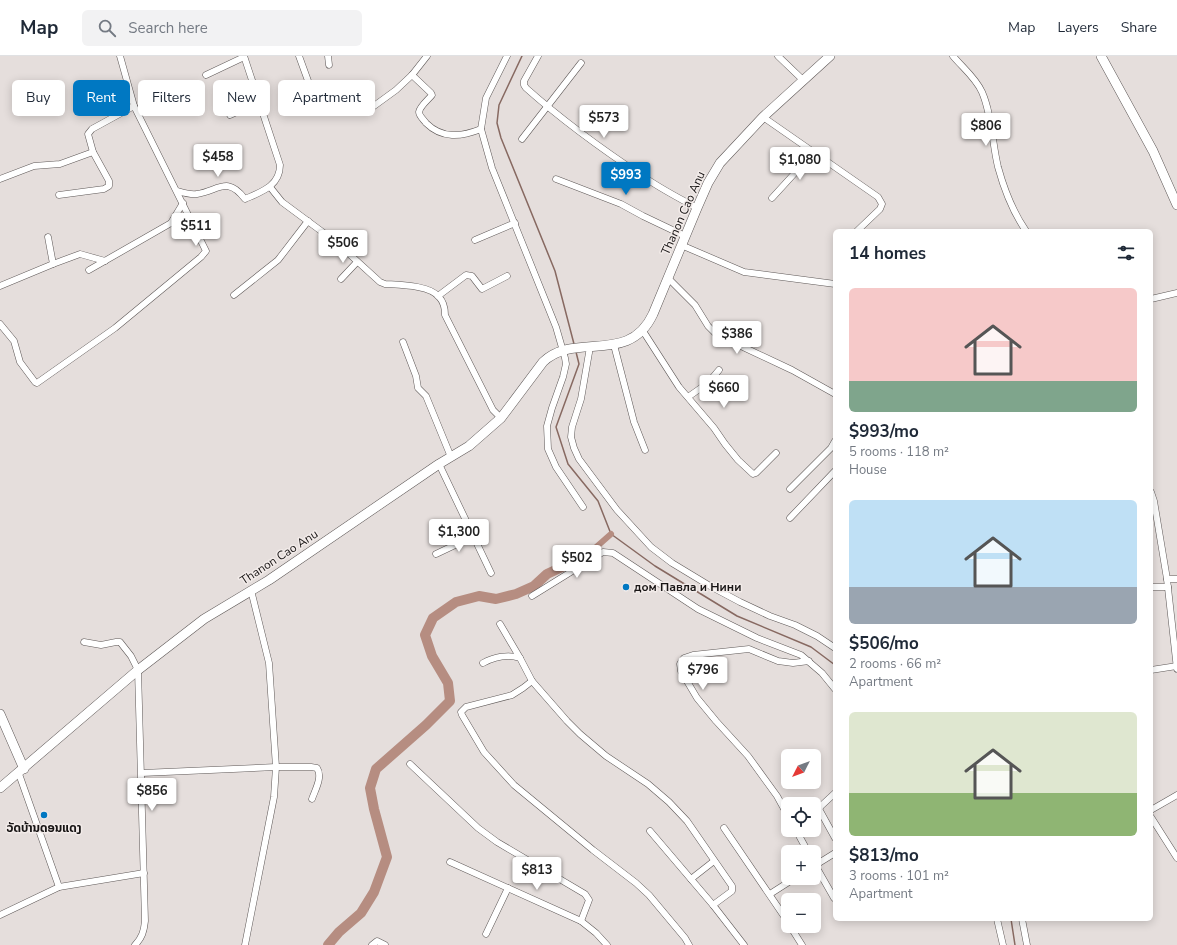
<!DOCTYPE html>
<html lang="en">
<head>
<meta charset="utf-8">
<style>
	body { margin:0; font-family:"Nunito Sans","Noto Sans Lao",sans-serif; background:#f2f2f3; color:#1f2937; height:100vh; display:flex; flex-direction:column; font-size:15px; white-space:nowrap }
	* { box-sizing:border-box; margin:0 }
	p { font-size:13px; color:#747a83 }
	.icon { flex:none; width:22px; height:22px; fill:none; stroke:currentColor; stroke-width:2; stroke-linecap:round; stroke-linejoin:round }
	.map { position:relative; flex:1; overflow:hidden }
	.drawer { position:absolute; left:833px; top:173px; width:320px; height:692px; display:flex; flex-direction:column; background:#fff; border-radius:6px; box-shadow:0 2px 10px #0003 }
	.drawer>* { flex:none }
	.banner { position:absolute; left:12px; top:24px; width:380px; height:36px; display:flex; gap:8px }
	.needle { width:26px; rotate:228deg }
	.fabs { position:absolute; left:781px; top:693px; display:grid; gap:8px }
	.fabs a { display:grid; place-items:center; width:40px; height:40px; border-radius:6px; background:#fff; box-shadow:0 2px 10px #0003; font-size:20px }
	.price { position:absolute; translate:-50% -34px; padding:0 9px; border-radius:4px; background:#fff; color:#222; font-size:13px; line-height:26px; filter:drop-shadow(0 1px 2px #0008) }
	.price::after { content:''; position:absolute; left:50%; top:24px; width:12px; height:9px; margin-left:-6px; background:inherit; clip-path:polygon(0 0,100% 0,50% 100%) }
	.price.active { background:#0078c2; color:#fff }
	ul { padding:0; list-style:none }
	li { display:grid; align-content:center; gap:8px; height:212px; padding:0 16px }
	li span { display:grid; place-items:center; height:124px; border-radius:6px; color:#555 }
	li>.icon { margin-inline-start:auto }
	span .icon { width:72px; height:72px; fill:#fffc; stroke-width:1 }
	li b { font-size:17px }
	h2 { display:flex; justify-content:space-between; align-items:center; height:48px; padding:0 16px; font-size:17px }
	.pill { padding:0 14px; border-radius:6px; background:#fff; box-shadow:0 2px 10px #0003; font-size:14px; line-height:36px }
	.pill.active { background:#0078c2; color:#fff }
	header { display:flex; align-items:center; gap:24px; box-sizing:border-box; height:56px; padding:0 20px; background:#fff; border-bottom:1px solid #e0e1e3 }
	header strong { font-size:19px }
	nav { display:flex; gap:22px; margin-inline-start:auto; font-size:14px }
	.search { width:280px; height:36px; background:#f2f2f3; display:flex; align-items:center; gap:10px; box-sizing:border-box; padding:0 14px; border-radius:6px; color:#747a83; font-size:15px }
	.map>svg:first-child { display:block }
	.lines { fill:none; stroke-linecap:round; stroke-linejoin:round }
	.stream { stroke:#876961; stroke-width:1.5 }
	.canal { stroke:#b68d81; stroke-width:6 }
	.river { stroke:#b68d81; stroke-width:10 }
	.street-casing { stroke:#5e5857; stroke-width:7 }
	.secondary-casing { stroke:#5e5857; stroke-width:10 }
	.street { stroke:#fff; stroke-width:6 }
	.secondary { stroke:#fff; stroke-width:9 }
	.poi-dot { fill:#0078c2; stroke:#f2ebe9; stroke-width:1.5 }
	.labels { text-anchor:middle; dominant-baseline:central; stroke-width:3; stroke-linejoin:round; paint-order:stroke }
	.street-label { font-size:12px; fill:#181515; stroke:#f2ebe9 }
	.poi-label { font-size:12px; font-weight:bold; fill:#181515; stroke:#f2ebe9; text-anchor:start }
</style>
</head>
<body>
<header>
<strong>Map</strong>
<div class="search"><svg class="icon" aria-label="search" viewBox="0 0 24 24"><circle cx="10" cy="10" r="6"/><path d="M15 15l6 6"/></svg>Search here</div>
<nav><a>Map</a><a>Layers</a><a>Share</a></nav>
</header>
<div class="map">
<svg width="1177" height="889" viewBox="0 0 1177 889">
	<rect width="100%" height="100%" fill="#e5dedc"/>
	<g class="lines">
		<g class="stream">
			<polyline points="522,0 499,49 497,67 501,82 555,215 574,288"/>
			<polyline points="576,296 579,308 556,371 568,408 598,445 611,478 655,510 737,560 811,591 835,609"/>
			<polyline points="1011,863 1015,889"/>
		</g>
		<polyline class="canal" points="562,511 594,493 611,478"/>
		<polyline class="river" points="328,889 339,876 361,857 374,836 387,801 374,753 370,732 376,713 426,669 450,645 448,627 432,600 425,579 433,562 456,546 479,540 496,543 516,538 534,530 547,518 562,511"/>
		<g class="street-casing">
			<g id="street">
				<polyline points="299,0 315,44"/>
				<polyline points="328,0 329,9"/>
				<polyline points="507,0 486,42 481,73 492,112 556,271 565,302 566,308 563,321 552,352 547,370 548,393 556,411 583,451"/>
				<path d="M538 0 524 25V29L526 32C563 65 603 94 644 121 661 133 679 142 697 152"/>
				<polyline points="778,0 803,24"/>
				<path d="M953 0C962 11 976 22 982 36 992 59 992 86 998 111 1004 133 1013 156 1026 175"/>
				<polyline points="206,19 244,1"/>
				<path d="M412 19 431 37 432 39C428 44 420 50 419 56 419 60 424 64 426 67 442 83 461 81 481 73"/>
				<polyline points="374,50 396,34 412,19 427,0"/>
				<polyline points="230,59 259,46"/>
				<polyline points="763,61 878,141 882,148 880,153 857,175"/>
				<polyline points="522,83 581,7"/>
				<polyline points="0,123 34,110 60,108 93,96"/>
				<polyline points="556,123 621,148 643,160 685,180"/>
				<path d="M270 131 282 146 336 186 380 226 385 228C399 229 430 229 439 241 444 246 445 252 445 259L493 354 501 362"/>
				<path d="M177 135C184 137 190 139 197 138 218 135 227 119 245 143 261 136 280 130 280 109L244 0"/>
				<polyline points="59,139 104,133 109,130 109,125 93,96 88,78 92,73 134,50"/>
				<polyline points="772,142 814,96"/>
				<polyline points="475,184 515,167"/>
				<polyline points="681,189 744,216 835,228"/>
				<polyline points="53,208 80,198 105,205"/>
				<polyline points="89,214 171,167 183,147"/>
				<polyline points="341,223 357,206"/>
				<polyline points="669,223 695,249 708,270 719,281 726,285 743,291 792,314 835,338"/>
				<polyline points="0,230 53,208 48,181"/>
				<polyline points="234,239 278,204 308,165"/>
				<polyline points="438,240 466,219 472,220 482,233 507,220"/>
				<polyline points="1151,243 1177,237"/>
				<polyline points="0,268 14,285 20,306 35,326 37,327 115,272 201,201 206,195 134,50 120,0"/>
				<polyline points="643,275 679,331 714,372 725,388 738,404 753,418 756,417 776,397"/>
				<polyline points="403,286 416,320 418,332 426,340 451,401"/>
				<polyline points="614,289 634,366 645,394"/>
				<polyline points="590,291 581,343 572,371 571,381 574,392 579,403 617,454 651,491 672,507 710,530 740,546 770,560 795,569 817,580 835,592"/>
				<polyline points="708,327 723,344 740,327"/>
				<polyline points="688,341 708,327 719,314"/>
				<polyline points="439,408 491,517"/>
				<polyline points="790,433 831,392 835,385"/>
				<polyline points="1151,436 1154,445 1167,523 1177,613"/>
				<polyline points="790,462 835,415"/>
				<polyline points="436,498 474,480"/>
				<polyline points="1167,523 1177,523"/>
				<polyline points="1151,531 1168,531"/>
				<polyline points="532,540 603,496 613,497 698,553 757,582 801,599 822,617 835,633"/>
				<polyline points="500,568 520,602"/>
				<path d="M84 586 101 589 116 586H120L131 600 138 614 145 865C144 875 142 882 135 889"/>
				<path d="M483 607C494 601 508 598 520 602L532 625 567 665 580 678 606 700 648 728 669 746 687 765 732 830V835L713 849"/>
				<polyline points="1151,614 1177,610"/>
				<polyline points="532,625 523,632 512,639 466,651 461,656 462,659 484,696 514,729 593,794 636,827 649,839 685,882 689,889"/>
				<polyline points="410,708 478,772 497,786 585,838 589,844 581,865"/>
				<path d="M142 717 276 711H311L317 712C323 721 315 734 312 743"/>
				<polyline points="19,718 59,831"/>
				<polyline points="835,737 821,750 819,753 835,782"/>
				<polyline points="1151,754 1177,739"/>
				<polyline points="788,760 777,740 748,700 716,665 697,642 681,615 680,608 684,602 693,599 749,593 778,605 793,607 809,605"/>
				<polyline points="1151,761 1177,802"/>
				<polyline points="724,772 788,866"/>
				<polyline points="796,774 808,796"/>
				<polyline points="650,775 713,849 744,889"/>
				<polyline points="450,806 581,865 596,877 607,889"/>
				<polyline points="814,807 834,842"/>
				<polyline points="814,810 835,797"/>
				<polyline points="691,823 714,805"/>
				<polyline points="770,838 795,822"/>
				<polyline points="0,859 59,831 144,817"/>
				<polyline points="997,863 1003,889"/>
				<polyline points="1022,863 1027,889"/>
				<polyline points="790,870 802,889"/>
				<polyline points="486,878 508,832"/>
				<polyline points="245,889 274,741 276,711 269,607 251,534"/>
				<polyline points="372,889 377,885 385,889"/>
			</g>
		</g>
		<g class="secondary-casing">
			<g id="secondary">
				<polyline points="1101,0 1153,95 1177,149"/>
				<polyline points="0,658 24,713"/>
				<path d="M0 732 138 614 204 563 269 524 439 408 469 390 501 362 543 306C575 275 629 310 653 258L697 152 708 127 720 107 763 61 830 0"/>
			</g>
		</g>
		<use href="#street" class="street"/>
		<use href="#secondary" class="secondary"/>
	</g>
	<g class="poi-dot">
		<circle cx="626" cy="531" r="4"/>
		<circle cx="44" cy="759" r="4"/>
	</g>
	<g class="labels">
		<g class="street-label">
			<text transform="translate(683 157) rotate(-66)">Thanon Cao Anu</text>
			<text transform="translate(279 501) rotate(-33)">Thanon Cao Anu</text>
		</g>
		<g class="poi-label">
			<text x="634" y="531">дом Павла и Нини</text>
			<text x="44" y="772" text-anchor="middle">ວັດບ້ານດອນແດງ</text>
		</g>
	</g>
</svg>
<div class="fabs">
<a><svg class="needle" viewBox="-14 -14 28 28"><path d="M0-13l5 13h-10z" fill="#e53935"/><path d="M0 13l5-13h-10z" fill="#747a83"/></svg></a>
<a><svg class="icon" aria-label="locate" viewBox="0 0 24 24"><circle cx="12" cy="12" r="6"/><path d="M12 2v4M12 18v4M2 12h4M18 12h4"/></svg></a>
<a>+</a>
<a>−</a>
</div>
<b class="price" style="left:604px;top:83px">$573</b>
<b class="price" style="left:986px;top:91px">$806</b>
<b class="price" style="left:218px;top:122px">$458</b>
<b class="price" style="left:800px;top:125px">$1,080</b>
<b class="price active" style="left:626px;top:140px">$993</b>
<b class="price" style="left:196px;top:191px">$511</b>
<b class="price" style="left:343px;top:208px">$506</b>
<b class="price" style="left:737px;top:299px">$386</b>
<b class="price" style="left:724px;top:353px">$660</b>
<b class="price" style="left:459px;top:497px">$1,300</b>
<b class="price" style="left:577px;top:523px">$502</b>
<b class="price" style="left:703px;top:635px">$796</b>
<b class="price" style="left:152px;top:756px">$856</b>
<b class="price" style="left:537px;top:835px">$813</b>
<div class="banner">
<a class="pill">Buy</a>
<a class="pill active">Rent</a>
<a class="pill">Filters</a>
<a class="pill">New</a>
<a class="pill">Apartment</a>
</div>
<section class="drawer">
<h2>14 homes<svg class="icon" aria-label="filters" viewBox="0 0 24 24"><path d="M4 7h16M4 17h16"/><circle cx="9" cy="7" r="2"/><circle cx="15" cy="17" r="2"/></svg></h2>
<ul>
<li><span style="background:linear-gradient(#f6c9c9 75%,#7fa58c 0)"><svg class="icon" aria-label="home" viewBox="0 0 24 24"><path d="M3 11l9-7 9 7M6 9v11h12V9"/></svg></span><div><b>$993/mo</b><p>5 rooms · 118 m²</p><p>House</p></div></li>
<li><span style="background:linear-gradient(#bfe0f5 70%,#9aa5b1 0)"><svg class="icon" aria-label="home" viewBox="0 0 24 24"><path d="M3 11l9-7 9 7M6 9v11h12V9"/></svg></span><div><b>$506/mo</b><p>2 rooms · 66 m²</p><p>Apartment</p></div></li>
<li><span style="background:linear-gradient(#dfe7d0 65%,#8fb573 0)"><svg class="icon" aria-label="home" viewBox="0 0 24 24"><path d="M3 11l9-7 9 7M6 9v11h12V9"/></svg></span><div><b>$813/mo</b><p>3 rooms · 101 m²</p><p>Apartment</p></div></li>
</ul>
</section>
</div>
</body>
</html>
